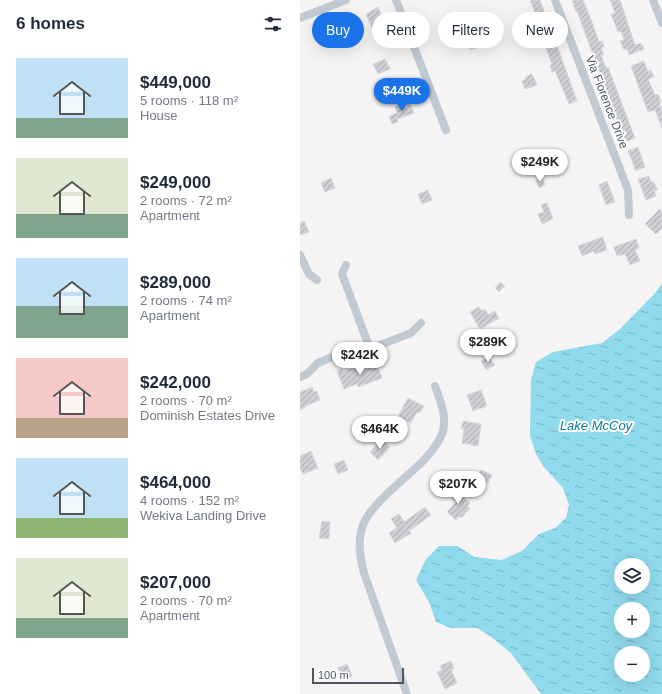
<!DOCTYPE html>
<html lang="en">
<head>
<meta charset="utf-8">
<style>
	body { margin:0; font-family:Helvetica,sans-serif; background:#f6f6f7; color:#1f2937; height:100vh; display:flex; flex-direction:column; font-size:15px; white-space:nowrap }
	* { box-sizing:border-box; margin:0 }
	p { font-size:13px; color:#747a83 }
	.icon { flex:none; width:22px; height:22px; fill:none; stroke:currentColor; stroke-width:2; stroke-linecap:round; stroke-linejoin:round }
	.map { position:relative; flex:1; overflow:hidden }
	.sheet { display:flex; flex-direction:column; background:#fff; width:300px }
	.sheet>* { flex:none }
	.top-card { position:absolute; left:12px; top:12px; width:290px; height:36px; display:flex; gap:8px }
	.fabs { position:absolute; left:314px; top:558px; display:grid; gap:8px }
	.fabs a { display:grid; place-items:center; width:36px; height:36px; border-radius:50%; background:#fff; box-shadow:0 4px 16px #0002; font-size:20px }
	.scale { position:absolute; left:12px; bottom:10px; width:92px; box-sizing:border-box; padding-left:4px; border:2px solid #4a5661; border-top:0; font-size:11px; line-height:14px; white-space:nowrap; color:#4a5661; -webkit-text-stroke:3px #fff; paint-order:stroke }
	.price { position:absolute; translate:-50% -34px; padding:0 9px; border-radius:14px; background:#fff; color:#222; font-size:13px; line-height:26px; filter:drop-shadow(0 1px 2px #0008) }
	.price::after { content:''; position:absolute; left:50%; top:24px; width:12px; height:9px; margin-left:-6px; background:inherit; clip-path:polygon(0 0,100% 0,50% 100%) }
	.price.selected { background:#1a73e8; color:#fff }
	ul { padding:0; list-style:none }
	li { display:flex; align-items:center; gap:12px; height:100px; padding:0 16px }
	li span { display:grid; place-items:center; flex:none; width:112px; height:80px; border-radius:0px; color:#555 }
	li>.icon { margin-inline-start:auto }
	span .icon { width:48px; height:48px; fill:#fffc; stroke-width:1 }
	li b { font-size:17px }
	h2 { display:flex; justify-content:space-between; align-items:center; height:48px; padding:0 16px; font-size:17px }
	.chip { padding:0 14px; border-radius:18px; background:#fff; box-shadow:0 4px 16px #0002; font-size:14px; line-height:36px }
	.chip.selected { background:#1a73e8; color:#fff }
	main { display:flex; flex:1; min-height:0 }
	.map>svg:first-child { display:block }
	.water { fill:url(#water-ripples); fill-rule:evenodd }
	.building { fill:url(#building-hatch); stroke:#d7d9de }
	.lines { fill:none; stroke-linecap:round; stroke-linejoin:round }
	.minor { stroke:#c1cad2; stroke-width:8 }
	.labels { text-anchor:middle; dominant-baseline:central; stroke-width:4; stroke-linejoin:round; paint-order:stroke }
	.street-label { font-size:12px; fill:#4a5661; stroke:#fff }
	.water-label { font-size:13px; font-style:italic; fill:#0c7c9b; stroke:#fff }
</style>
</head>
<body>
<main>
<section class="sheet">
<h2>6 homes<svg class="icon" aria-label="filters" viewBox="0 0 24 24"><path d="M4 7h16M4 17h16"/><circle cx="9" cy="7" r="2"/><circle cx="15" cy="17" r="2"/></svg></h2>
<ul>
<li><span style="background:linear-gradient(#bfe0f5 75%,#7fa58c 0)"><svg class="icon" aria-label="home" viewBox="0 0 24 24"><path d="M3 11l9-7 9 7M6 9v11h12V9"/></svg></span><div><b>$449,000</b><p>5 rooms · 118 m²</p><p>House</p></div></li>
<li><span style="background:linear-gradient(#dfe7d0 70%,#7fa58c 0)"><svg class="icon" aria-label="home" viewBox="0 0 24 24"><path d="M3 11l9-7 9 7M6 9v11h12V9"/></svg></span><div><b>$249,000</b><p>2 rooms · 72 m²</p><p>Apartment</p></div></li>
<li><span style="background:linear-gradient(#bfe0f5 60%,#7fa58c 0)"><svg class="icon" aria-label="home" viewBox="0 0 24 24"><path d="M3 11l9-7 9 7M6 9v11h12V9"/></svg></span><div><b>$289,000</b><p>2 rooms · 74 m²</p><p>Apartment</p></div></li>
<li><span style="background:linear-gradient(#f6c9c9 75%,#b9a48a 0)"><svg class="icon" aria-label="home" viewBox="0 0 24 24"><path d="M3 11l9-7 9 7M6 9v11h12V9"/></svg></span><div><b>$242,000</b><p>2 rooms · 70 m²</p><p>Dominish Estates Drive</p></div></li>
<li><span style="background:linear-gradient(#bfe0f5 75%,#8fb573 0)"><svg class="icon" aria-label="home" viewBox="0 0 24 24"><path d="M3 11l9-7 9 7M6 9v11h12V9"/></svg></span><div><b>$464,000</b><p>4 rooms · 152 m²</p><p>Wekiva Landing Drive</p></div></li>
<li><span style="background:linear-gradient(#dfe7d0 75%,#7fa58c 0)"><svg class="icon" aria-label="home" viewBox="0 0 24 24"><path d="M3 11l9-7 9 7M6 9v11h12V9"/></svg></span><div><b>$207,000</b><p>2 rooms · 70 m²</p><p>Apartment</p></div></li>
</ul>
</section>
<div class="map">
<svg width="362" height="694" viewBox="0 0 362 694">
	<defs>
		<pattern id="water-ripples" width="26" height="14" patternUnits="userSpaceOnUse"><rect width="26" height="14" fill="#90daee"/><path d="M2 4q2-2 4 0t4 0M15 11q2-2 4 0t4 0" fill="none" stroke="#78b4c4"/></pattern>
		<pattern id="building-hatch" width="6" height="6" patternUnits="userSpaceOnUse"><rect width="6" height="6" fill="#cdcfd5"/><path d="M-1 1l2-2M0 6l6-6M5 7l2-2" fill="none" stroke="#a8abb0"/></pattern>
	</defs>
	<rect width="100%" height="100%" fill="#f5f3f3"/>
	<path class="water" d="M362 283V694H241L211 653 190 636 177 628H151L136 622 129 602 116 580 126 559 139 546H158L174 557 201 560 222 551 239 534 255 528 266 518 269 505 263 488 243 466 236 454 230 436 231 380 236 362 253 352 302 343 320 329 357 291ZM321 565H343V587H321ZM321 609H343V631H321ZM321 653H343V675H321Z"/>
	<g class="building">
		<polygon points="230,0 240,0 249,25 248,25 259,51 277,101 269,104 255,71 252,72 250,65 252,64 241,35 243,35 239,23 236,24 234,18 237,18"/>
		<polygon points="272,0 283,0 289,14 299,42 302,41 304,47 301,47 304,55 301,55 306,68 308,67 335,138 325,142 277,11 276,12"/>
		<polygon points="310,0 320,0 335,45 341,43 344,49 329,55 327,49 324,50 320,41 324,40 321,31 318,32 311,14 315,13"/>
		<polygon points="78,7 89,34 79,38 75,27 72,28 66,14"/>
		<polygon points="172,28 179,47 170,50 168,45 163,47 160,39 170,35 168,30"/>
		<polygon points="85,59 90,69 78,74 73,64"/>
		<polygon points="344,61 348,72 351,70 354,77 348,79 355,95 358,94 361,102 359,103 362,110 362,128 355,110 348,112 331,66"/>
		<polygon points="232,74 237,85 225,89 222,81 226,79 225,77"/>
		<polygon points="110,102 114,113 97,119 98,122 92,124 89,116 97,113 95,107"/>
		<polygon points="338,147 345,167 336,171 328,151"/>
		<polygon points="349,176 351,182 354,182 357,190 354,191 356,196 346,200 338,179"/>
		<polygon points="31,178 35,188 25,192 21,183"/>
		<polygon points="242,178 245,185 239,188 236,180"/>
		<polygon points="307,181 315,202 306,205 299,185"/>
		<polygon points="128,190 132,200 122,204 118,194"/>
		<polygon points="247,203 253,219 242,224 238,214 244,212 241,205"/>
		<polygon points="360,209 362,212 362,228 356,234 345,224"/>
		<polygon points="4,221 9,232 0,235 0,223"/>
		<polygon points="303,237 307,250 295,254 294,251 282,256 278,246"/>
		<polygon points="336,239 339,248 335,250 340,261 330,265 325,254 317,256 314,247"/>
		<polygon points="200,282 205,286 199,292 195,288"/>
		<polygon points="179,307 182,311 185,309 188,315 195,311 199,318 180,329 170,312"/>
		<polygon points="188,357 195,365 186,370 181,361"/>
		<polygon points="76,362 82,378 58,387 57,384 44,389 37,371 42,369 43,372 56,367 57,370"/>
		<polygon points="12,387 14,392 17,391 20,400 5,406 6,407 0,410 0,392"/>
		<polygon points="181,390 187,406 173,411 167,395"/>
		<polygon points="108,398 124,406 120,413 117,412 111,423 98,416"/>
		<polygon points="163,421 181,424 178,446 162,443 164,429 161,429"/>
		<polygon points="82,440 90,447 78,460 70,452"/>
		<polygon points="11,451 18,468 3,474 0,468 0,456"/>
		<polygon points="44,460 48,470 38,474 34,464"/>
		<polygon points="181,470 192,475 188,483 185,482 179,494 171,490"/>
		<polygon points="154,488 170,503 167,506 170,508 161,518 159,516 156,520 147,512 156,502 148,494"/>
		<polygon points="125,507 131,515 109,531 111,533 95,543 89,533 97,528 91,519 99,514 104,522"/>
		<polygon points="22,521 30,522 29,539 19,538"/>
		<polygon points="151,661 154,668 151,670 157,683 145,689 137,672 142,670 140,666"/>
		<polygon points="47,664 52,676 43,680 38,668"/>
	</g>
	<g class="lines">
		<g class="minor">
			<polyline points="96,0 146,130"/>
			<polyline points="255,0 328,190 329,215"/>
			<polyline points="353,0 362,23"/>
			<polyline points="0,18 46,0"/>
			<polyline points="0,255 9,274 17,280"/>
			<polyline points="46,265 42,274 70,349"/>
			<polyline points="0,377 7,374 18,363 39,354 57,354 111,333 121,323"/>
			<path d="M107 694 64 573C60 557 57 541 63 525 70 505 107 477 123 461 131 452 140 442 143 431 147 415 140 400 135 386"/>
		</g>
	</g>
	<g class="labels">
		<g class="street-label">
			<text transform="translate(307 102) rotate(69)">Via Florence Drive</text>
		</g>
		<g class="water-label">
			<text x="296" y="425">Lake McCoy</text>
		</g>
	</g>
</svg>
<div class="fabs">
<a><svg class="icon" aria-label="layers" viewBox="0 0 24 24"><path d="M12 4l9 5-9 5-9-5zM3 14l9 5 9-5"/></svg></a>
<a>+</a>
<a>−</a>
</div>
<div class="scale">100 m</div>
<b class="price selected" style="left:102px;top:112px">$449K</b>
<b class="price" style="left:240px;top:183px">$249K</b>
<b class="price" style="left:188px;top:363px">$289K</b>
<b class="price" style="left:60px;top:376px">$242K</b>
<b class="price" style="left:80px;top:450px">$464K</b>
<b class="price" style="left:158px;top:505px">$207K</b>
<div class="top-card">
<a class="chip selected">Buy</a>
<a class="chip">Rent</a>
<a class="chip">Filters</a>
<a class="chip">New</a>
</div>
</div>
</main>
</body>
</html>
